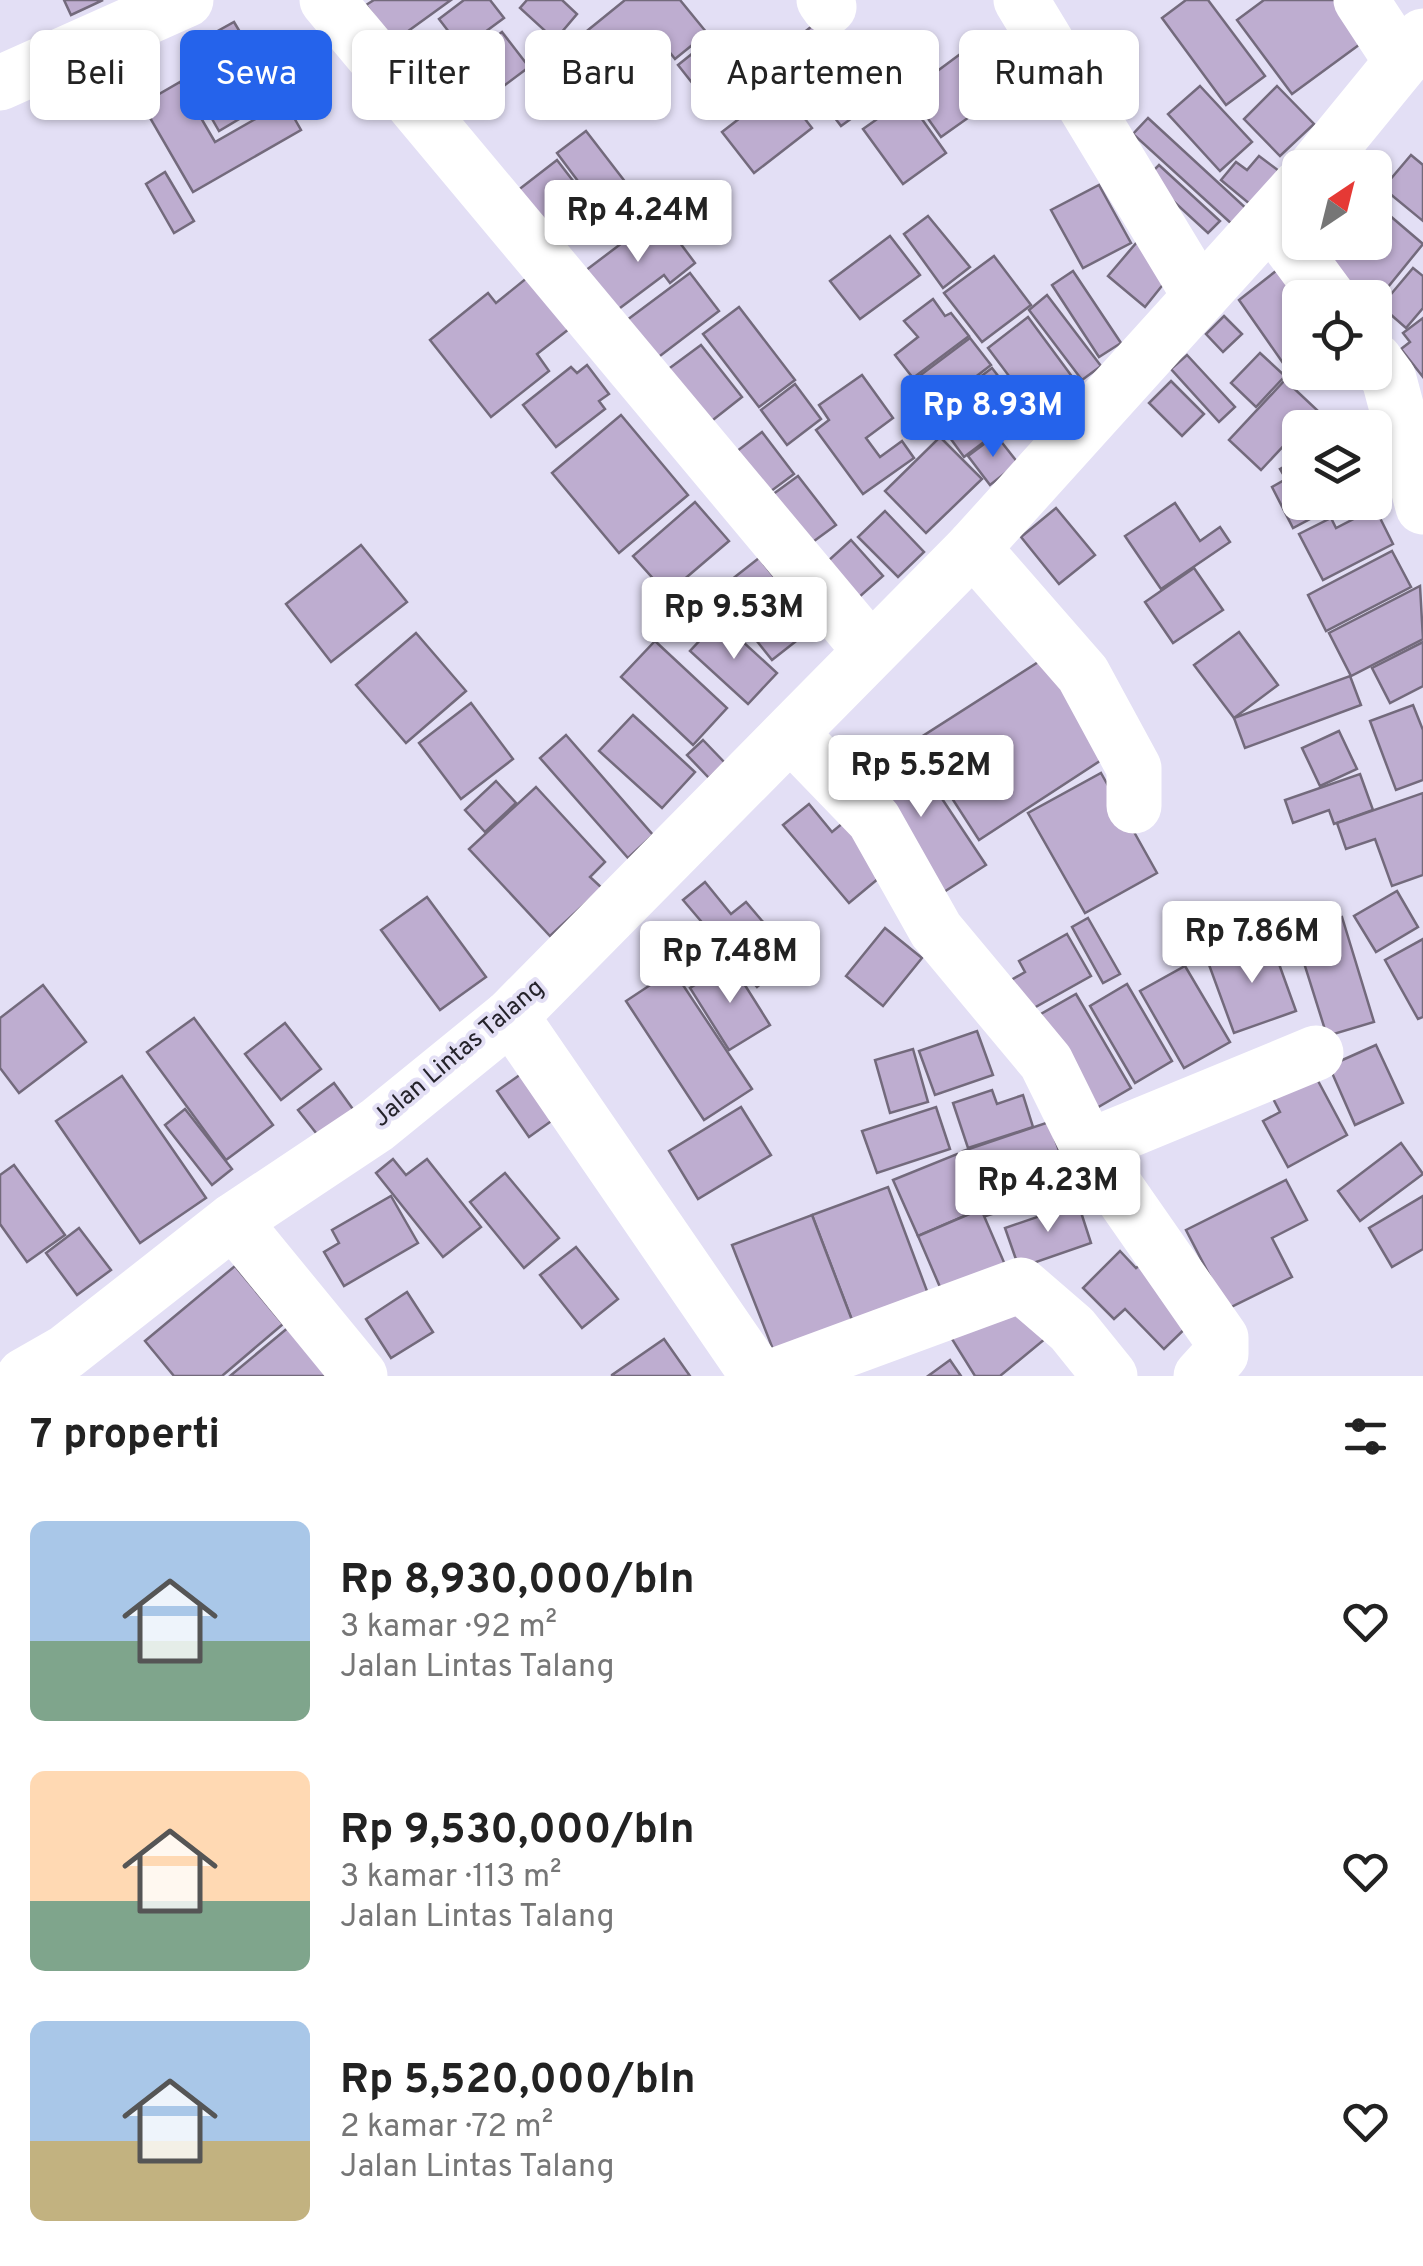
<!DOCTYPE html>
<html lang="id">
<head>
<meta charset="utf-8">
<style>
	body { margin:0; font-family:Overpass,sans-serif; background:#f6f6f6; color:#222; height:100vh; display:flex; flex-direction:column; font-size:38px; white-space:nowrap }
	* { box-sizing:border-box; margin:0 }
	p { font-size:32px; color:#767676 }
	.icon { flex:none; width:55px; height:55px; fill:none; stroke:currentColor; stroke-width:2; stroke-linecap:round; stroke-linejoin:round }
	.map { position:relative; height:1376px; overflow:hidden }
	.side { display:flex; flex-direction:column; background:#fff; flex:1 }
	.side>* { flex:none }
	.banner { position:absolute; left:30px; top:30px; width:1365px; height:90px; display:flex; gap:20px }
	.needle { width:65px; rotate:35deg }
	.buttons { position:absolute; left:1282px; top:150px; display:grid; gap:20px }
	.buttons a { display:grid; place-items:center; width:110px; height:110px; border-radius:15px; background:#fff; box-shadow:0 2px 8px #0004; font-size:50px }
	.price { position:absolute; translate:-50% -85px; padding:0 22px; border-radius:10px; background:#fff; color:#222; font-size:32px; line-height:65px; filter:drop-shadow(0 2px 5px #0008) }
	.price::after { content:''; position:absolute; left:50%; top:60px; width:30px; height:22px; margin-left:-15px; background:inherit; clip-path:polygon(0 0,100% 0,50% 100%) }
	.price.selected { background:#2563eb; color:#fff }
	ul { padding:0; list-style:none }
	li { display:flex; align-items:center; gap:30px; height:250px; padding:0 30px }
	li span { display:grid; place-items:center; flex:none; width:280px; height:200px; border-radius:15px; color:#555 }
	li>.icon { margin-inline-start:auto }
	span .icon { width:120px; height:120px; fill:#fffc; stroke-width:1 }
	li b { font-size:42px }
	h2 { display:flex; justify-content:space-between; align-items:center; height:120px; padding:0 30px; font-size:42px }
	.pill { padding:0 35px; border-radius:15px; background:#fff; box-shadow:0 2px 8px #0004; font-size:35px; line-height:90px }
	.pill.selected { background:#2563eb; color:#fff }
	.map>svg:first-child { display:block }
	.building { fill:#beadd0; stroke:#736a7c; stroke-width:2.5 }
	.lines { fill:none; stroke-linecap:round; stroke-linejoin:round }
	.minor { stroke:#fff; stroke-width:55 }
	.labels { text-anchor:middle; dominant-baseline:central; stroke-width:8; stroke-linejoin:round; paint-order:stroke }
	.street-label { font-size:25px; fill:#25232b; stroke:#e3dff5 }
</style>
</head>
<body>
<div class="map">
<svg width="1423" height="1376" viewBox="0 0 1423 1376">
	<rect width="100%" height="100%" fill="#e3dff5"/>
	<g class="building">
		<polygon points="64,0 103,0 71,15"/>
		<polygon points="374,0 451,0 393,42 366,5"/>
		<polygon points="464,0 490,0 504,18 462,49 439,19"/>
		<polygon points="527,0 562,0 577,14 555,40 520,8"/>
		<polygon points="625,0 680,0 707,33 675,59 660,40 643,54 651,63 625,84 618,75 594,94 561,52"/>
		<polygon points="1186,0 1208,0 1265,76 1226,105 1162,18"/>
		<polygon points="1264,0 1337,0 1367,39 1292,94 1237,20"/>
		<polygon points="234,22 278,96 219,131 196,91 218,78 198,42"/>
		<polygon points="816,23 845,60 805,92 775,55"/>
		<polygon points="502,32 529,67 493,94 466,59"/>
		<polygon points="718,33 763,88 741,105 727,88 708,103 678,65"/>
		<polygon points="963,52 996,98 941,137 902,82 929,63 936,72"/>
		<polygon points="872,54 895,87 841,126 816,93"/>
		<polygon points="180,82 215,142 285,102 301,130 193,192 142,104"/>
		<polygon points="1200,86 1252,142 1220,171 1168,114"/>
		<polygon points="1277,86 1314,124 1280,156 1244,119"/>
		<polygon points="780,87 812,128 754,173 722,132"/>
		<polygon points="907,98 946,153 903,184 863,129"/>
		<polygon points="1148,118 1249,211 1234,226 1133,134"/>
		<polygon points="586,131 640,201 610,224 557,153"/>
		<polygon points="1411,155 1423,165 1423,221 1383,188"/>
		<polygon points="1259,156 1279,171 1251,205 1221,180 1236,162 1247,170"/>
		<polygon points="557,160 587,199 546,230 517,191"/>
		<polygon points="1159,165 1220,221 1208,233 1147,177"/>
		<polygon points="165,172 194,221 174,233 146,184"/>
		<polygon points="1099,185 1131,243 1083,268 1051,210"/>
		<polygon points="1375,203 1423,244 1375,303 1375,298 1354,298 1309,258 1323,242 1375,242"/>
		<polygon points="659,215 695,263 670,283 664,275 612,314 581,274"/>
		<polygon points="928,216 970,267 943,288 904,234"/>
		<polygon points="890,236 920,275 860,319 830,281"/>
		<polygon points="1137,242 1173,272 1145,307 1108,276"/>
		<polygon points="994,256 1031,305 982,342 944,293"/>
		<polygon points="1290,260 1300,298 1300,368 1292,357 1283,363 1239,300"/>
		<polygon points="1413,268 1423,276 1423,308 1406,328 1381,306"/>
		<polygon points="1073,271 1121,343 1099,357 1052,285"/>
		<polygon points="690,273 719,311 652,362 623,323"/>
		<polygon points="528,277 569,329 537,354 549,371 491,417 430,340 488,293 496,303"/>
		<polygon points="1047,295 1101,366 1082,380 1029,310"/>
		<polygon points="933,299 945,316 951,313 969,336 913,378 895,355 918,337 904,321"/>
		<polygon points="739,307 795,380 759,407 703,334"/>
		<polygon points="1224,316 1242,334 1223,352 1206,334"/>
		<polygon points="1028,317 1079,386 1039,416 988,348"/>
		<polygon points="1423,318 1423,377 1401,349 1410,342 1403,333"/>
		<polygon points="970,338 991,365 935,408 914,380"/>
		<polygon points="701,345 742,397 704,427 663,373"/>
		<polygon points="1260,353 1285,376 1256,407 1231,383"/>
		<polygon points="1187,355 1235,407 1219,422 1171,369"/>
		<polygon points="587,365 609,394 599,401 605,409 556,447 523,405 571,367 577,373"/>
		<polygon points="992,368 1025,411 964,457 945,431 952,426 939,408"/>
		<polygon points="862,375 893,418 866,438 880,457 902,441 914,458 863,494 816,430 829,420 819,405"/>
		<polygon points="1285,380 1317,410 1261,470 1229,440"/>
		<polygon points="1171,381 1204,414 1182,436 1149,403"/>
		<polygon points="795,384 821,419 787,445 761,410"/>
		<polygon points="621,415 688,495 619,553 552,473"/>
		<polygon points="762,432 794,474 759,500 728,458"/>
		<polygon points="996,435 1018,463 990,485 968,456"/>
		<polygon points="940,437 982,479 926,533 885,491"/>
		<polygon points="1300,458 1300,502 1342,502 1293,528 1272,487 1286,479 1280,469"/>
		<polygon points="798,476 836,525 799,552 761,503"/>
		<polygon points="695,502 729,541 667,594 633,556"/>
		<polygon points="1175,503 1200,541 1220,527 1230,542 1161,589 1125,536"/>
		<polygon points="1056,508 1095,555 1059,584 1021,537"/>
		<polygon points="1375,508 1393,544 1323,580 1299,534 1331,518 1336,528"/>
		<polygon points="885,511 924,552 898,577 858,537"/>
		<polygon points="851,540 883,576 849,606 817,571"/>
		<polygon points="361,545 407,602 331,662 286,604"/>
		<polygon points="1392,551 1411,587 1326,631 1308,595"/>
		<polygon points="759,558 814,627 772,660 717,591"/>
		<polygon points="1194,568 1223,610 1173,643 1145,602"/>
		<polygon points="1420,586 1423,639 1351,676 1329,633"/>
		<polygon points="719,620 777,673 748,704 690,651"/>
		<polygon points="1239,632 1278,685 1234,718 1194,665"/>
		<polygon points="416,633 466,691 406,743 356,685"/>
		<polygon points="655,641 727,708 693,745 621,677"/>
		<polygon points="1423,642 1423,686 1390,703 1372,668"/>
		<polygon points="1043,659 1106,757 979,840 915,741"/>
		<polygon points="1350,676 1361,705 1245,748 1234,718"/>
		<polygon points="471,703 513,759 461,799 419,743"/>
		<polygon points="1413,705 1423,730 1423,780 1396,790 1370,721"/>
		<polygon points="633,715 695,772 662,808 599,751"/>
		<polygon points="1339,731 1357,769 1320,786 1302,748"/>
		<polygon points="566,735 653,835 628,858 540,758"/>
		<polygon points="901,737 986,865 936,897 859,780 889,761 882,750"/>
		<polygon points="703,740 725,763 709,778 687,755"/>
		<polygon points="1101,773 1157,873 1085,913 1028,813"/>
		<polygon points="1360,774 1373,810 1334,824 1329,810 1293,823 1285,800"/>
		<polygon points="496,781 516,803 485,832 465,810"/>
		<polygon points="536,787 605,862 590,877 602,888 550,936 469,849"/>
		<polygon points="1423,793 1423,875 1392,886 1375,839 1346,849 1337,823"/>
		<polygon points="809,804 832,832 849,818 891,868 849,903 783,825"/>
		<polygon points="705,882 731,914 746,902 793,957 757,987 683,900"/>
		<polygon points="1397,891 1418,927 1376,952 1354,916"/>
		<polygon points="427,897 486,977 440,1010 381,930"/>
		<polygon points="1342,917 1374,1022 1327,1036 1294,931"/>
		<polygon points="1088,918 1120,974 1103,983 1072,927"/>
		<polygon points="885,928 922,958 883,1006 846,976"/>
		<polygon points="1067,934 1091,976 1023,1014 1006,983 1025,972 1019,961"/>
		<polygon points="1270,939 1296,1011 1234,1033 1208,962"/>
		<polygon points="1423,939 1423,1017 1418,1019 1385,960"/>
		<polygon points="731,963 770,1025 729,1050 690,988"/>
		<polygon points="1185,966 1230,1042 1184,1068 1140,991"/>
		<polygon points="673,970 752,1089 704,1120 626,1001"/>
		<polygon points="1127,984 1172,1061 1135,1083 1090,1006"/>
		<polygon points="43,985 86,1042 19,1093 0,1068 0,1018"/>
		<polygon points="1076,994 1131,1088 1088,1113 1032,1019"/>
		<polygon points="194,1018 273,1125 226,1160 147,1052"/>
		<polygon points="285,1023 321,1069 281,1100 245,1054"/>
		<polygon points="977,1031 993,1075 935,1095 919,1051"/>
		<polygon points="1376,1045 1403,1103 1355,1125 1329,1066"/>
		<polygon points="913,1049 928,1102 890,1113 875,1060"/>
		<polygon points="1309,1064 1347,1135 1288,1167 1263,1121 1280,1112 1267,1087"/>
		<polygon points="531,1067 564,1112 529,1137 497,1091"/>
		<polygon points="122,1076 206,1198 140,1243 56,1121"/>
		<polygon points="334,1083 355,1112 320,1138 298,1110"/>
		<polygon points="992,1090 997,1104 1023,1095 1033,1127 968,1148 953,1103"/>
		<polygon points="741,1107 771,1155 698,1199 669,1151"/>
		<polygon points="936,1107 950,1149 877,1173 862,1131"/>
		<polygon points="185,1109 232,1169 212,1185 165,1125"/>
		<polygon points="1049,1122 1072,1188 986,1216 963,1151"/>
		<polygon points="1401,1143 1423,1174 1360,1221 1338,1191"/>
		<polygon points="957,1154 981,1209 918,1236 893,1180"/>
		<polygon points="393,1159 406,1175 427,1159 481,1227 443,1257 376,1173"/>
		<polygon points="14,1165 65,1235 27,1262 0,1224 0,1175"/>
		<polygon points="505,1173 559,1238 524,1268 470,1202"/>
		<polygon points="1286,1180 1307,1220 1272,1238 1292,1277 1227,1309 1186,1230"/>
		<polygon points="888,1187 930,1299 855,1328 812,1215"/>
		<polygon points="391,1196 418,1243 344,1286 324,1252 339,1243 332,1230"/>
		<polygon points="1423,1196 1423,1249 1392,1267 1369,1228"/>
		<polygon points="1078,1203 1091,1243 1019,1268 1005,1228"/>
		<polygon points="981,1209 1006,1267 943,1294 918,1236"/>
		<polygon points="812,1215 855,1328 776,1357 732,1245"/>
		<polygon points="79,1228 111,1270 77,1295 46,1253"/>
		<polygon points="576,1247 618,1299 582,1328 540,1275"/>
		<polygon points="1120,1251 1136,1268 1140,1265 1194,1320 1164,1349 1125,1309 1114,1319 1083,1288"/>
		<polygon points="235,1266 283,1324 222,1376 174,1376 145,1341"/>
		<polygon points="407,1292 433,1332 391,1358 366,1319"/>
		<polygon points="1020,1295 1057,1329 1000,1376 975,1376 942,1323"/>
		<polygon points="290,1326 330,1376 230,1376"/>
		<polygon points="664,1339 690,1376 612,1376 612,1375"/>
		<polygon points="950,1360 961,1376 928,1376"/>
	</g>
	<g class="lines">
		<g class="minor">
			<polyline points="327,0 870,650"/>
			<polyline points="824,0 829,7"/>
			<polyline points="1021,0 1200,296"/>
			<polyline points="1361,0 1401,61"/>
			<polyline points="0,83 186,0"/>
			<polyline points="1315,168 1423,36"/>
			<polyline points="1272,221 1329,298"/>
			<polyline points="1375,360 1389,379 1423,507"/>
			<polyline points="973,548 1083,674 1134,768 1134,806"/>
			<polyline points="791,734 874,820 936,930 1046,1062 1088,1147 1221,1338 1221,1354 1201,1376"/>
			<polyline points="511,1016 758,1376"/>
			<polyline points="1088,1147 1316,1053"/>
			<polyline points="233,1221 360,1376"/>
			<polyline points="24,1376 66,1352 233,1221 377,1125 511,1016 973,548 1300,186"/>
			<polyline points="774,1376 1021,1285 1072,1329 1110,1376"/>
		</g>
	</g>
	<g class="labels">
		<g class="street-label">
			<text transform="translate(459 1054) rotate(-40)">Jalan Lintas Talang</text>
		</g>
	</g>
</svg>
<div class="buttons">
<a><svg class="needle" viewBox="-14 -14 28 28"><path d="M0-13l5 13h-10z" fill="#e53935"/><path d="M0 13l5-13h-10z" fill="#767676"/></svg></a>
<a><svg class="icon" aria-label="locate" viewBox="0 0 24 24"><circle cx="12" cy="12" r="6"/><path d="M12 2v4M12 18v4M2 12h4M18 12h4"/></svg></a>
<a><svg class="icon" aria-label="layers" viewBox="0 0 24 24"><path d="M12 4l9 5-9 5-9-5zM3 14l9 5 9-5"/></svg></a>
</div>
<b class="price" style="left:638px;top:265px">Rp 4.24M</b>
<b class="price selected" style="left:993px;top:460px">Rp 8.93M</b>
<b class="price" style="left:734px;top:662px">Rp 9.53M</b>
<b class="price" style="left:921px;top:820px">Rp 5.52M</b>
<b class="price" style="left:1252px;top:986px">Rp 7.86M</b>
<b class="price" style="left:730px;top:1006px">Rp 7.48M</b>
<b class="price" style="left:1048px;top:1235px">Rp 4.23M</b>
<div class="banner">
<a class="pill">Beli</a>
<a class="pill selected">Sewa</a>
<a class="pill">Filter</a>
<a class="pill">Baru</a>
<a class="pill">Apartemen</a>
<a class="pill">Rumah</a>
</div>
</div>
<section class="side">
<h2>7 properti<svg class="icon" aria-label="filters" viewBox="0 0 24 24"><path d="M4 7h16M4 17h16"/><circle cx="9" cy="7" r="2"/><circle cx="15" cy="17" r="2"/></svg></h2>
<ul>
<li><span style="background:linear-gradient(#a9c7e8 60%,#7fa58c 0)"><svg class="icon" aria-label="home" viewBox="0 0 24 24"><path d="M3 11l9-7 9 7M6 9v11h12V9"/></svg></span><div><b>Rp 8,930,000/bln</b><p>3 kamar · 92 m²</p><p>Jalan Lintas Talang</p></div><svg class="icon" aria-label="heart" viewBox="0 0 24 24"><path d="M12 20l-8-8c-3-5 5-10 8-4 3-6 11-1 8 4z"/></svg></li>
<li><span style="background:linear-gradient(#ffd9b3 65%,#7fa58c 0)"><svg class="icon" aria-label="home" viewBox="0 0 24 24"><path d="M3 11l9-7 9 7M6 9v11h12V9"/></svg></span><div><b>Rp 9,530,000/bln</b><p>3 kamar · 113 m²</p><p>Jalan Lintas Talang</p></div><svg class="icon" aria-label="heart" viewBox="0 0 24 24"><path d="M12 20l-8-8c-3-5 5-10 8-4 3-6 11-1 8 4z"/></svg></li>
<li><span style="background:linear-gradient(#a9c7e8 60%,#c2b280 0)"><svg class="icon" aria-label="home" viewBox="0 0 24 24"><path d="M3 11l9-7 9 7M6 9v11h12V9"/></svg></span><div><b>Rp 5,520,000/bln</b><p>2 kamar · 72 m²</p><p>Jalan Lintas Talang</p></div><svg class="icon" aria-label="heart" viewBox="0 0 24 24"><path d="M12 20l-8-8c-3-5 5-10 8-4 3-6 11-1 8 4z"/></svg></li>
</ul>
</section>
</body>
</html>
